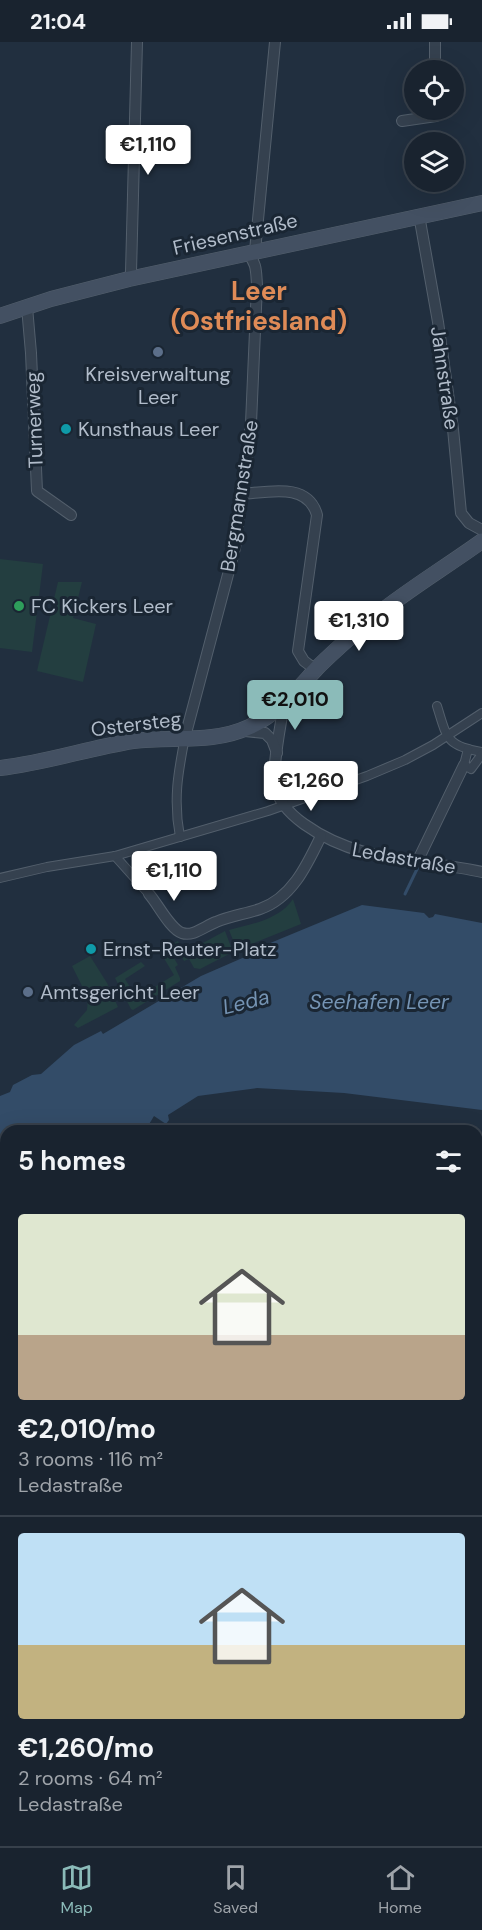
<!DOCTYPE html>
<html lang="en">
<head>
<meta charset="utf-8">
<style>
	body { margin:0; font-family:"DM Sans",sans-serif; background:#222b37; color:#f1f3f6; height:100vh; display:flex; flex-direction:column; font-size:22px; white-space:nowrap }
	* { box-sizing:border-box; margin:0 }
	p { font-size:20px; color:#9fa4aa }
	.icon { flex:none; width:33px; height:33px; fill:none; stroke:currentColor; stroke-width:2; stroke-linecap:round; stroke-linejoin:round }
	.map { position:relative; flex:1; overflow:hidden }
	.side { position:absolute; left:0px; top:1083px; width:483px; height:722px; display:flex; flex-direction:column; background:#19232f; border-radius:18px 18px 0 0; box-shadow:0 6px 24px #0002,0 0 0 2px #37404b }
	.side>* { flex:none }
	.buttons { position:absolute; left:404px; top:18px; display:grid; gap:12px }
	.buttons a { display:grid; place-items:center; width:60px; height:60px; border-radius:50%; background:#19232f; box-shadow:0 6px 24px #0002,0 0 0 2px #37404b; font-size:30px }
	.price { position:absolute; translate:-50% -51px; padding:0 14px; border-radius:6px; background:#fff; color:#222; font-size:20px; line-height:39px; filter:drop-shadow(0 2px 3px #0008) }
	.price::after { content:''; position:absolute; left:50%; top:36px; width:18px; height:14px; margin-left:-9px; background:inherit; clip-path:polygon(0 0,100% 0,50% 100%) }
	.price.current { background:#8bbbb9; color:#111 }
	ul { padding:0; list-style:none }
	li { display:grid; align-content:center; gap:12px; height:318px; padding:0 18px }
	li+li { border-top:2px solid #37404b }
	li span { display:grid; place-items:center; height:186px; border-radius:6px; color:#555 }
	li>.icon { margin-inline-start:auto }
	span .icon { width:108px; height:108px; fill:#fffc; stroke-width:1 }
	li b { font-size:26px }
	h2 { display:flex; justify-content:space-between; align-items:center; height:72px; padding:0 18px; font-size:26px }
	.status { display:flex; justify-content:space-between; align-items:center; height:42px; padding:0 30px; background:#19232f; direction:ltr }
	.status svg { height:16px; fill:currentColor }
	.tab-bar { display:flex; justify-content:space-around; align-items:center; height:84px; border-top:2px solid #37404b; background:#19232f; font-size:16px; color:#9fa4aa }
	.tab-bar a { display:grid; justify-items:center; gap:3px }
	.tab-bar .current { color:#8bbbb9 }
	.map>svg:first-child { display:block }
	.green { fill:#233e40 }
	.water { fill:#334c68 }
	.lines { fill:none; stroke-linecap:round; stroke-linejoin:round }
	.stream { stroke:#334c68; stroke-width:3 }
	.minor-tunnel { stroke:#374454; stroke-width:10; stroke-dasharray:10 5; stroke-linecap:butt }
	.pedestrian-casing { stroke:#535f6c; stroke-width:10 }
	.minor-casing { stroke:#535f6c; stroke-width:12 }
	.secondary-casing { stroke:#535f6c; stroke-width:16 }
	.pedestrian { stroke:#35414f; stroke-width:8 }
	.minor { stroke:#35414f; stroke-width:10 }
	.secondary { stroke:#435062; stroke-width:15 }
	.rail { stroke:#576576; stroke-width:3; stroke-dasharray:6 6; stroke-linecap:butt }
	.service-dot { fill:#5c6f8a; stroke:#1a2633; stroke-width:2 }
	.culture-dot { fill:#0f9aa8; stroke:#1a2633; stroke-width:2 }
	.leisure-dot { fill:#2e9e5b; stroke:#1a2633; stroke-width:2 }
	.labels { text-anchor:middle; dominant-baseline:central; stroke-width:6; stroke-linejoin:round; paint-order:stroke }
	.street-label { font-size:20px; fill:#b1bcca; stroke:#1a2633 }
	.poi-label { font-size:20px; fill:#b1bcca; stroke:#1a2633; text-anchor:start }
	.water-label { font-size:21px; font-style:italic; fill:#7594b4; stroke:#1a2633 }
	.district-label { font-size:26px; font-weight:bold; fill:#df8b57; stroke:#1a2633 }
</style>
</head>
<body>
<div class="status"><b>21:04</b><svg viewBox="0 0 49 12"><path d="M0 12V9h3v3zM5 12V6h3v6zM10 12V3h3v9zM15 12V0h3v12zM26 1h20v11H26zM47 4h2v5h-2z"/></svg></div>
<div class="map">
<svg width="482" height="1804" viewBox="0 0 482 1804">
	<rect width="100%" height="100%" fill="#212f3f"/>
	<g class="green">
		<polygon points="0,517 43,522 32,610 0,606"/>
		<polygon points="58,540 82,540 73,576 96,582 83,640 37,629"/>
		<path d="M293 857 301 882 237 908 229 888C251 882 279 878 293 857Z"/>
		<polygon points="225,889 233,910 200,927 194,926 189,917 184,919 174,901 178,899 180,904 184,902 188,909"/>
		<polygon points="168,906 178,923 175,925 180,936 180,939 133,968 131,967 115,936 141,920 145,924 125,937 137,956 174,933 162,913 167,910 166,907"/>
		<polygon points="90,914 107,941 118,965 78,986 74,983 87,968 88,956 72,924"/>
		<polygon points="482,1161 482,1302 477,1306 477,1163"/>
		<polygon points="68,1799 234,1798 248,1804 65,1804"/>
	</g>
	<polygon class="water" points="362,863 424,871 429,876 433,875 435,872 482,881 482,1068 344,1051 257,1046 198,1054 168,1073 169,1078 166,1082 154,1074 145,1089 6,1089 6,1247 0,1255 0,1054 10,1050 13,1043 32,1033 41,1032 74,1003 101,989 103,992 201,934 247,914 246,911"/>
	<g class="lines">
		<polyline class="stream" points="405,852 419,823"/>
		<polyline class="minor-tunnel" points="0,1376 6,1368"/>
		<g class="pedestrian-casing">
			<g id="pedestrian">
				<path d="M437 664C447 696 446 704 482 710"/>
				<polyline points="468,707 464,723 471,727 482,712"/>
				<path d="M180 795C173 758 178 731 185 695"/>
				<polyline points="115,814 149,852"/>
				<polyline points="0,836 47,825 115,814 268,769 367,734 405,718 433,703 482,671"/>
			</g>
		</g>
		<g class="minor-casing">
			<g id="minor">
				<polyline points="435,0 435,28"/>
				<polyline points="402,79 436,74 436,68"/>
				<polyline points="419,173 438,280 453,387 461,471 469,481 482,488"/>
				<polyline points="255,209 275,0"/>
				<polyline points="129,237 131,230 137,0"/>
				<polyline points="27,265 31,311 37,449 71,473"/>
				<path d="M242 452C269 450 308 440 317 473L298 609 304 619 316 628"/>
				<path d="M284 661C281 683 272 723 275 743 278 760 290 772 304 782 360 822 418 816 482 830"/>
				<polyline points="245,689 265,691 272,698 277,711"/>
				<path d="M185 695 235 506 251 381 257 243C256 229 257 221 247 211"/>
				<polyline points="417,820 464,723"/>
				<path d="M149 852C158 862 170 887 182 891 193 895 205 884 216 880 230 874 245 872 260 867 292 856 307 823 321 794"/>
				<polyline points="477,1121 482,1137"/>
				<polyline points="477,1340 482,1341"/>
				<polyline points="477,1476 482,1467"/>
				<polyline points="0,1515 6,1516"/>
				<polyline points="274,1804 277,1798"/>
			</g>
		</g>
		<g class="secondary-casing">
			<g id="secondary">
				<polyline points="0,274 51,257 129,237 482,161"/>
				<path d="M0 726C45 721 89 706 133 699 172 694 213 702 249 685 278 672 296 649 317 626 332 611 348 597 364 583 401 552 443 527 482 499"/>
			</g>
		</g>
		<use href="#pedestrian" class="pedestrian"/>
		<use href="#minor" class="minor"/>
		<use href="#secondary" class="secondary"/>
		<g class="rail">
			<polyline points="477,1162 482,1159"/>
			<polyline points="0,1794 6,1784"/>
			<polyline points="307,1804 311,1798"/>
		</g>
	</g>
	<g class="service-dot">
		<circle cx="158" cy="310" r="6"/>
		<circle cx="28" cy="950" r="6"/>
	</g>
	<g class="culture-dot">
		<circle cx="66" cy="387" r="6"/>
		<circle cx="91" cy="907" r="6"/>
	</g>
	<circle class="leisure-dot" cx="19" cy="564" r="6"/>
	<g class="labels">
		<g class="street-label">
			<text transform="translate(235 192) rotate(-13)">Friesenstraße</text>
			<text transform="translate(445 336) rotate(82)">Jahnstraße</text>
			<text transform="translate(34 378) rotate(-92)">Turnerweg</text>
			<text transform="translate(239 454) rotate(-81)">Bergmannstraße</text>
			<text transform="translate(136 682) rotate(-7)">Ostersteg</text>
			<text transform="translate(404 816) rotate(10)">Ledastraße</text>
		</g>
		<g class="poi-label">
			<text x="158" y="332" text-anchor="middle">Kreisverwaltung<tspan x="158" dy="23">Leer</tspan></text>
			<text x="78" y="387">Kunsthaus Leer</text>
			<text x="31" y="564">FC Kickers Leer</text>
			<text x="103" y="907">Ernst-Reuter-Platz</text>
			<text x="40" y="950">Amtsgericht Leer</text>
		</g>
		<g class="water-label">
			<text transform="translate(246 960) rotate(-14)">Leda</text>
			<text x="379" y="960">Seehafen Leer</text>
		</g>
		<g class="district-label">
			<text x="259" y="249">Leer<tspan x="259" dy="30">(Ostfriesland)</tspan></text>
		</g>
	</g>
</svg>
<div class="buttons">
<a><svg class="icon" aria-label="locate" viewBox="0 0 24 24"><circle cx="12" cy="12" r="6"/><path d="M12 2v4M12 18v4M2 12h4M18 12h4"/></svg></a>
<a><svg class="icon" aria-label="layers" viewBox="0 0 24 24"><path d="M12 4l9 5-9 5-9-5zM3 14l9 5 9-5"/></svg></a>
</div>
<b class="price" style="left:148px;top:134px">€1,110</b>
<b class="price" style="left:359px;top:610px">€1,310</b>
<b class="price current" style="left:295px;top:689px">€2,010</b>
<b class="price" style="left:311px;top:770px">€1,260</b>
<b class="price" style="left:174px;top:860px">€1,110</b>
<section class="side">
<h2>5 homes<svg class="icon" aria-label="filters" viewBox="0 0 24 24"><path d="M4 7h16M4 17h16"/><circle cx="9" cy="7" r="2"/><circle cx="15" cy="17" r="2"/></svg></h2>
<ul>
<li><span style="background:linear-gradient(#dfe7d0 65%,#b9a48a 0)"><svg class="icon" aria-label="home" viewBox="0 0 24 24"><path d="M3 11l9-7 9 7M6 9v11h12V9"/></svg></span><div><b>€2,010/mo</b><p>3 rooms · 116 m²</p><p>Ledastraße</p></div></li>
<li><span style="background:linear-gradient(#bfe0f5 60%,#c2b280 0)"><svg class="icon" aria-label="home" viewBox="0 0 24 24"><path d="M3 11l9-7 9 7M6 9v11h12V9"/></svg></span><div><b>€1,260/mo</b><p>2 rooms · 64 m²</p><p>Ledastraße</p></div></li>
</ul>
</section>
</div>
<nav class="tab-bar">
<a class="current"><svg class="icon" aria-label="map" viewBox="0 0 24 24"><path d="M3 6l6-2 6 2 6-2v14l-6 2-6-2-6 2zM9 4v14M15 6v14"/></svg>Map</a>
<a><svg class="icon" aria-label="saved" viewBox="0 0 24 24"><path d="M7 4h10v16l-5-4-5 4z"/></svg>Saved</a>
<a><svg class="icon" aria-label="home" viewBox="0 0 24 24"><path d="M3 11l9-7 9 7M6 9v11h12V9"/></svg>Home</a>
</nav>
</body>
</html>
